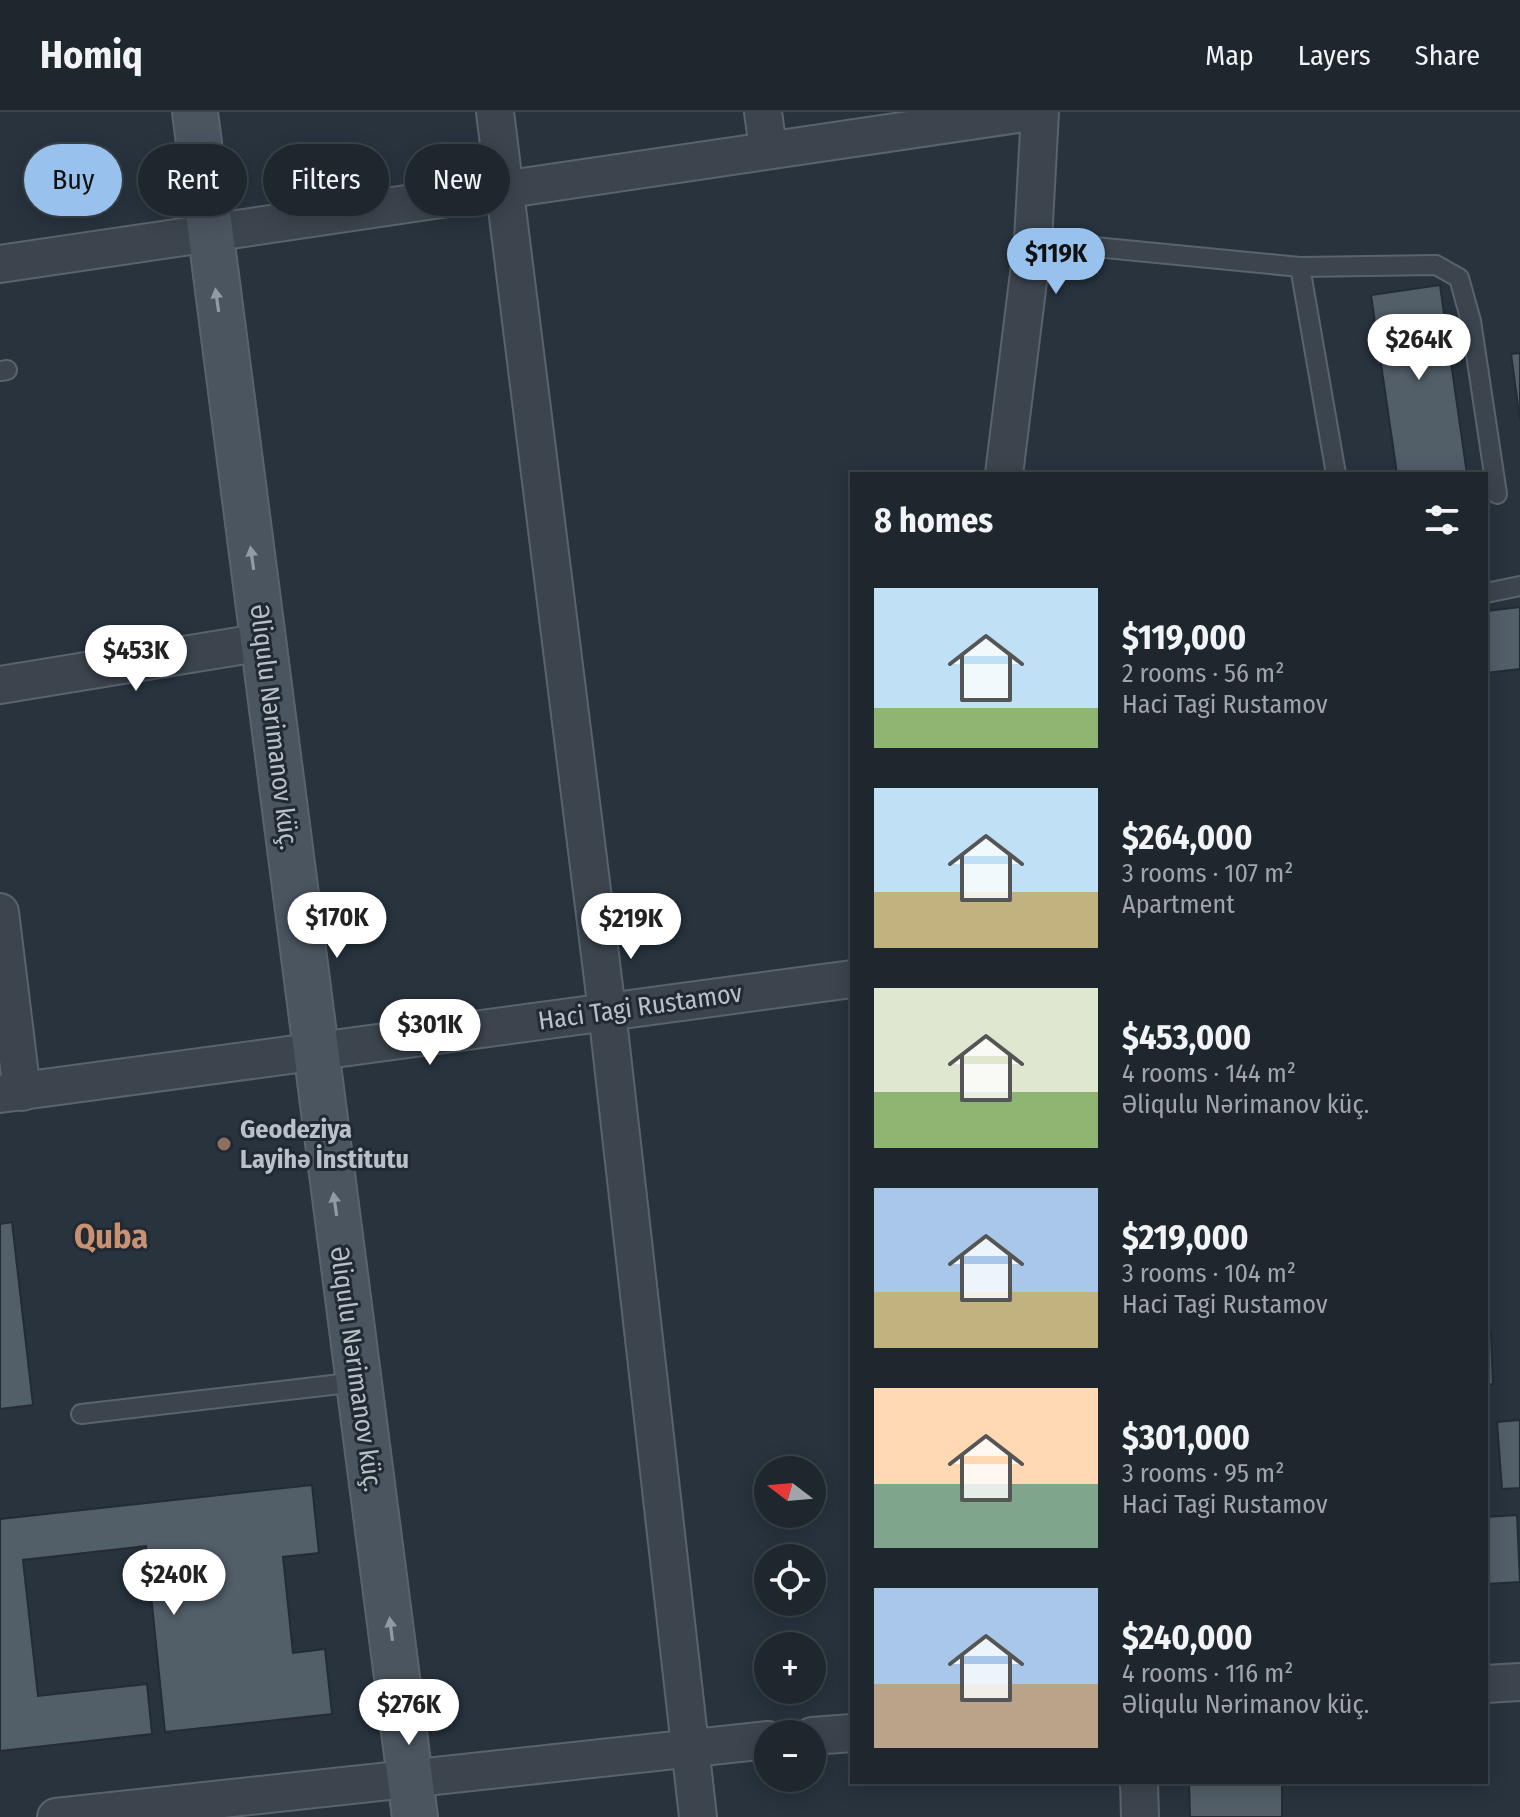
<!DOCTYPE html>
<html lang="en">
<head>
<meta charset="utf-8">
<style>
	body { margin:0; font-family:"Fira Sans Condensed",sans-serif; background:#262e36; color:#f1f3f6; height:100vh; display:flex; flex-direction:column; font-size:30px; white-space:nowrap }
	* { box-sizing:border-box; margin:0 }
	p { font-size:26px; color:#a1a5aa }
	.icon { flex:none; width:44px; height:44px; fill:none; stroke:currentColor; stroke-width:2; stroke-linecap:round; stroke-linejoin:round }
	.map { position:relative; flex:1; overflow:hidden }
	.panel { position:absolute; left:850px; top:360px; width:638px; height:1312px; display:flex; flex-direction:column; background:#1e262e; border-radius:0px; box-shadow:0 4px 20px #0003,0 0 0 2px #3c434a }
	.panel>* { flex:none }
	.banner { position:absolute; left:24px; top:32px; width:706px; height:72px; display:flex; gap:16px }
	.needle { width:52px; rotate:286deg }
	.controls { position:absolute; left:754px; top:1344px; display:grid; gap:16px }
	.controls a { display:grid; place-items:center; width:72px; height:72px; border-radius:50%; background:#1e262e; box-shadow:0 4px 20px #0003,0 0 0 2px #3c434a; font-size:40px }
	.price { position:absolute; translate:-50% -68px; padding:0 18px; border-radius:28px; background:#fff; color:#222; font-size:26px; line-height:52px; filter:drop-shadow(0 2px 4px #0008) }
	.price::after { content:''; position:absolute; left:50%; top:48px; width:24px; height:18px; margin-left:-12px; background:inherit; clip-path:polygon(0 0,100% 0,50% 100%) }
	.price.current { background:#99c1ed; color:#111 }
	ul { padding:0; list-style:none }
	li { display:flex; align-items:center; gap:24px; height:200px; padding:0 24px }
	li span { display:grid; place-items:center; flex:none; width:224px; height:160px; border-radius:0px; color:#555 }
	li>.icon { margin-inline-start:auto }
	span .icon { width:96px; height:96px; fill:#fffc; stroke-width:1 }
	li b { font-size:34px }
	h2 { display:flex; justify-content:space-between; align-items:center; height:96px; padding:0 24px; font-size:34px }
	.chip { padding:0 28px; border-radius:36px; background:#1e262e; box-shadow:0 4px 20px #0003,0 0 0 2px #3c434a; font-size:28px; line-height:72px }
	.chip.current { background:#99c1ed; color:#111 }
	header { display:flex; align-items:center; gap:48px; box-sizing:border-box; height:112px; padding:0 40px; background:#1e262e; border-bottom:2px solid #3c434a }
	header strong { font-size:38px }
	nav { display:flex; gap:44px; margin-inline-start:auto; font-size:28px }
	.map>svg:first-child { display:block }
	.building { fill:#525e68; stroke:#232c35; stroke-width:2 }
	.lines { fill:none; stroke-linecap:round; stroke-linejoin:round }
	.lane-casing { stroke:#5a636b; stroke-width:22 }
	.street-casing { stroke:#5a636b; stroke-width:40 }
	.secondary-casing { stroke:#5a636b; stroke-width:48 }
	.lane { stroke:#3c454e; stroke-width:18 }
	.street { stroke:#3c454e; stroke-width:36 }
	.secondary { stroke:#4b5560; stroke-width:44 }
	.oneway { fill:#929ba4 }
	.education-dot { fill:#8d6e63; stroke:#212a33; stroke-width:3 }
	.labels { text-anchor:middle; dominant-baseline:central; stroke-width:6; stroke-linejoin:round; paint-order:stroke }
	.street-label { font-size:26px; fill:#b9c0c8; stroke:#212a33 }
	.poi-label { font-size:26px; font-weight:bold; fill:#b9c0c8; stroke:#212a33; text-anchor:start }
	.district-label { font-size:34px; font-weight:bold; fill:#ca9072; stroke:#212a33 }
</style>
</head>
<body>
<header>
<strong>Homiq</strong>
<nav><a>Map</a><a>Layers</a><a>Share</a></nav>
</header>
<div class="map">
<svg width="1520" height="1705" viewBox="0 0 1520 1705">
	<rect width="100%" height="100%" fill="#28333e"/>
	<g class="building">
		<polygon points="1440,173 1467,362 1397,362 1371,183"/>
		<polygon points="1520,241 1520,309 1511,242"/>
		<polygon points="1520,495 1520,557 1486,561 1486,499"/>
		<polygon points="12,1110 33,1293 0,1297 0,1112"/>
		<polygon points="1491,1222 1493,1272 1486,1273 1486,1223"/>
		<polygon points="1520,1308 1520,1376 1502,1377 1497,1310"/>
		<polygon points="312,1373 319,1441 283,1445 293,1541 325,1537 332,1602 165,1620 146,1434 23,1448 38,1584 147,1572 152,1622 0,1639 0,1407"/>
		<polygon points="1517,1403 1520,1470 1486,1472 1486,1405"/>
		<polygon points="1189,1670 1282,1670 1282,1705 1190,1705"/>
	</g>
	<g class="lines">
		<g class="lane-casing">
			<g id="lane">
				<polyline points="1033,129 1300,155 1436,153 1459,166 1471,209 1497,382"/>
				<polyline points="1300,155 1336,362"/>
				<polyline points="0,259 7,258"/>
				<polyline points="1486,481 1520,474"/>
				<polyline points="81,1302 358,1270"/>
			</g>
		</g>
		<g class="street-casing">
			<g id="street">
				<polyline points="495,0 607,899 698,1705"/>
				<polyline points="763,0 768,36"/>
				<polyline points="0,152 1031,0"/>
				<polyline points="1004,362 1033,129 1040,0"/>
				<polyline points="0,573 263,530"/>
				<polyline points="0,800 22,980"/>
				<polyline points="0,982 852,867"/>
				<polyline points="1486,1572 1520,1570"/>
				<polyline points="812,1624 852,1621"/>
				<polyline points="1139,1670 1140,1705"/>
				<polyline points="56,1705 768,1628"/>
			</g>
		</g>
		<g class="secondary-casing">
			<polyline id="secondary" points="195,0 415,1705"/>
		</g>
		<use href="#lane" class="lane"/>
		<use href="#street" class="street"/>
		<use href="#secondary" class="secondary"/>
	</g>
	<defs><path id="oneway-solid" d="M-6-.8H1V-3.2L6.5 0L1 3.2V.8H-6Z" transform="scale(2)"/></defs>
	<g class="oneway">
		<use href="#oneway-solid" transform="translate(217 188) rotate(-98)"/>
		<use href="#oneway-solid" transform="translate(252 446) rotate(-98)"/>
		<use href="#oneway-solid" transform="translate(335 1092) rotate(-98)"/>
		<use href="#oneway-solid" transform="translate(391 1517) rotate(-97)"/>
	</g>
	<circle class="education-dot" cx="224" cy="1032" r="8"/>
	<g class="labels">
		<g class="street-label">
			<text transform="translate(274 615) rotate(83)">Əliqulu Nərimanov küç.</text>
			<text transform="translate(640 895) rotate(-8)">Haci Tagi Rustamov</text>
			<text transform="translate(356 1257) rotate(82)">Əliqulu Nərimanov küç.</text>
		</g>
		<g class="poi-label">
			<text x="240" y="1017">Geodeziya<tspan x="240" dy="30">Layihə İnstitutu</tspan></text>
		</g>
		<g class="district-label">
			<text x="111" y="1124">Quba</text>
		</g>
	</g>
</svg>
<div class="controls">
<a><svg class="needle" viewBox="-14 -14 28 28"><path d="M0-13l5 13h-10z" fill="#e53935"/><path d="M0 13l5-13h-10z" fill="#a1a5aa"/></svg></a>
<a><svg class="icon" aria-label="locate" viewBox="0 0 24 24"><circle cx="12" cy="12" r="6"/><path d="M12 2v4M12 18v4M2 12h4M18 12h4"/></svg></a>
<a>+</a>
<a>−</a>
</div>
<b class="price current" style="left:1056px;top:184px">$119K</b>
<b class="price" style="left:1419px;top:270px">$264K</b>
<b class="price" style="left:136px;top:581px">$453K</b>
<b class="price" style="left:337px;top:848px">$170K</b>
<b class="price" style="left:631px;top:849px">$219K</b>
<b class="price" style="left:430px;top:955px">$301K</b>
<b class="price" style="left:174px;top:1505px">$240K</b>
<b class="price" style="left:409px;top:1635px">$276K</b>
<div class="banner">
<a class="chip current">Buy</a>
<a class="chip">Rent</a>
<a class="chip">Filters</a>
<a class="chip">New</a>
</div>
<section class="panel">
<h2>8 homes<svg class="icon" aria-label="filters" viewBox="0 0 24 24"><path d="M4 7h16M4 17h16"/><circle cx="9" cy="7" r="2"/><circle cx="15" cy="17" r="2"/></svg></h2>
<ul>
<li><span style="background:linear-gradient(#bfe0f5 75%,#8fb573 0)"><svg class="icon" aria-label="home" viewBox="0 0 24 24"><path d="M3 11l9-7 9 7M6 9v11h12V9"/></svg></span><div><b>$119,000</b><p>2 rooms · 56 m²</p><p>Haci Tagi Rustamov</p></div></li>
<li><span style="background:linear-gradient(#bfe0f5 65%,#c2b280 0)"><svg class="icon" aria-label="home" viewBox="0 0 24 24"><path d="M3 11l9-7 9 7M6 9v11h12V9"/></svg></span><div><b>$264,000</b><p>3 rooms · 107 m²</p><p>Apartment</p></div></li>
<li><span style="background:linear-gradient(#dfe7d0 65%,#8fb573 0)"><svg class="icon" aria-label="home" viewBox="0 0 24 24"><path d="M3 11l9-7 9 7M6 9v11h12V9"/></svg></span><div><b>$453,000</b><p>4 rooms · 144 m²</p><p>Əliqulu Nərimanov küç.</p></div></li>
<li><span style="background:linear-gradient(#a9c7e8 65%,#c2b280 0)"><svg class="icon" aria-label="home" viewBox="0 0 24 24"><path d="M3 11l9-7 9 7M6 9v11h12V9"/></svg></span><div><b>$219,000</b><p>3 rooms · 104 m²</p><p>Haci Tagi Rustamov</p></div></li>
<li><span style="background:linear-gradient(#ffd9b3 60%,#7fa58c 0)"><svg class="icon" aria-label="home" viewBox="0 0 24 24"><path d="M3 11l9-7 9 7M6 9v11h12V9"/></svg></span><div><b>$301,000</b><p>3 rooms · 95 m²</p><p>Haci Tagi Rustamov</p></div></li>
<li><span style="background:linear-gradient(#a9c7e8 60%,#b9a48a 0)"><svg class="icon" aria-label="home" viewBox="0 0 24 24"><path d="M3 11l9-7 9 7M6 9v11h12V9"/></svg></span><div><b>$240,000</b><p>4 rooms · 116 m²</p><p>Əliqulu Nərimanov küç.</p></div></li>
</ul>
</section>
</div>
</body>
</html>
